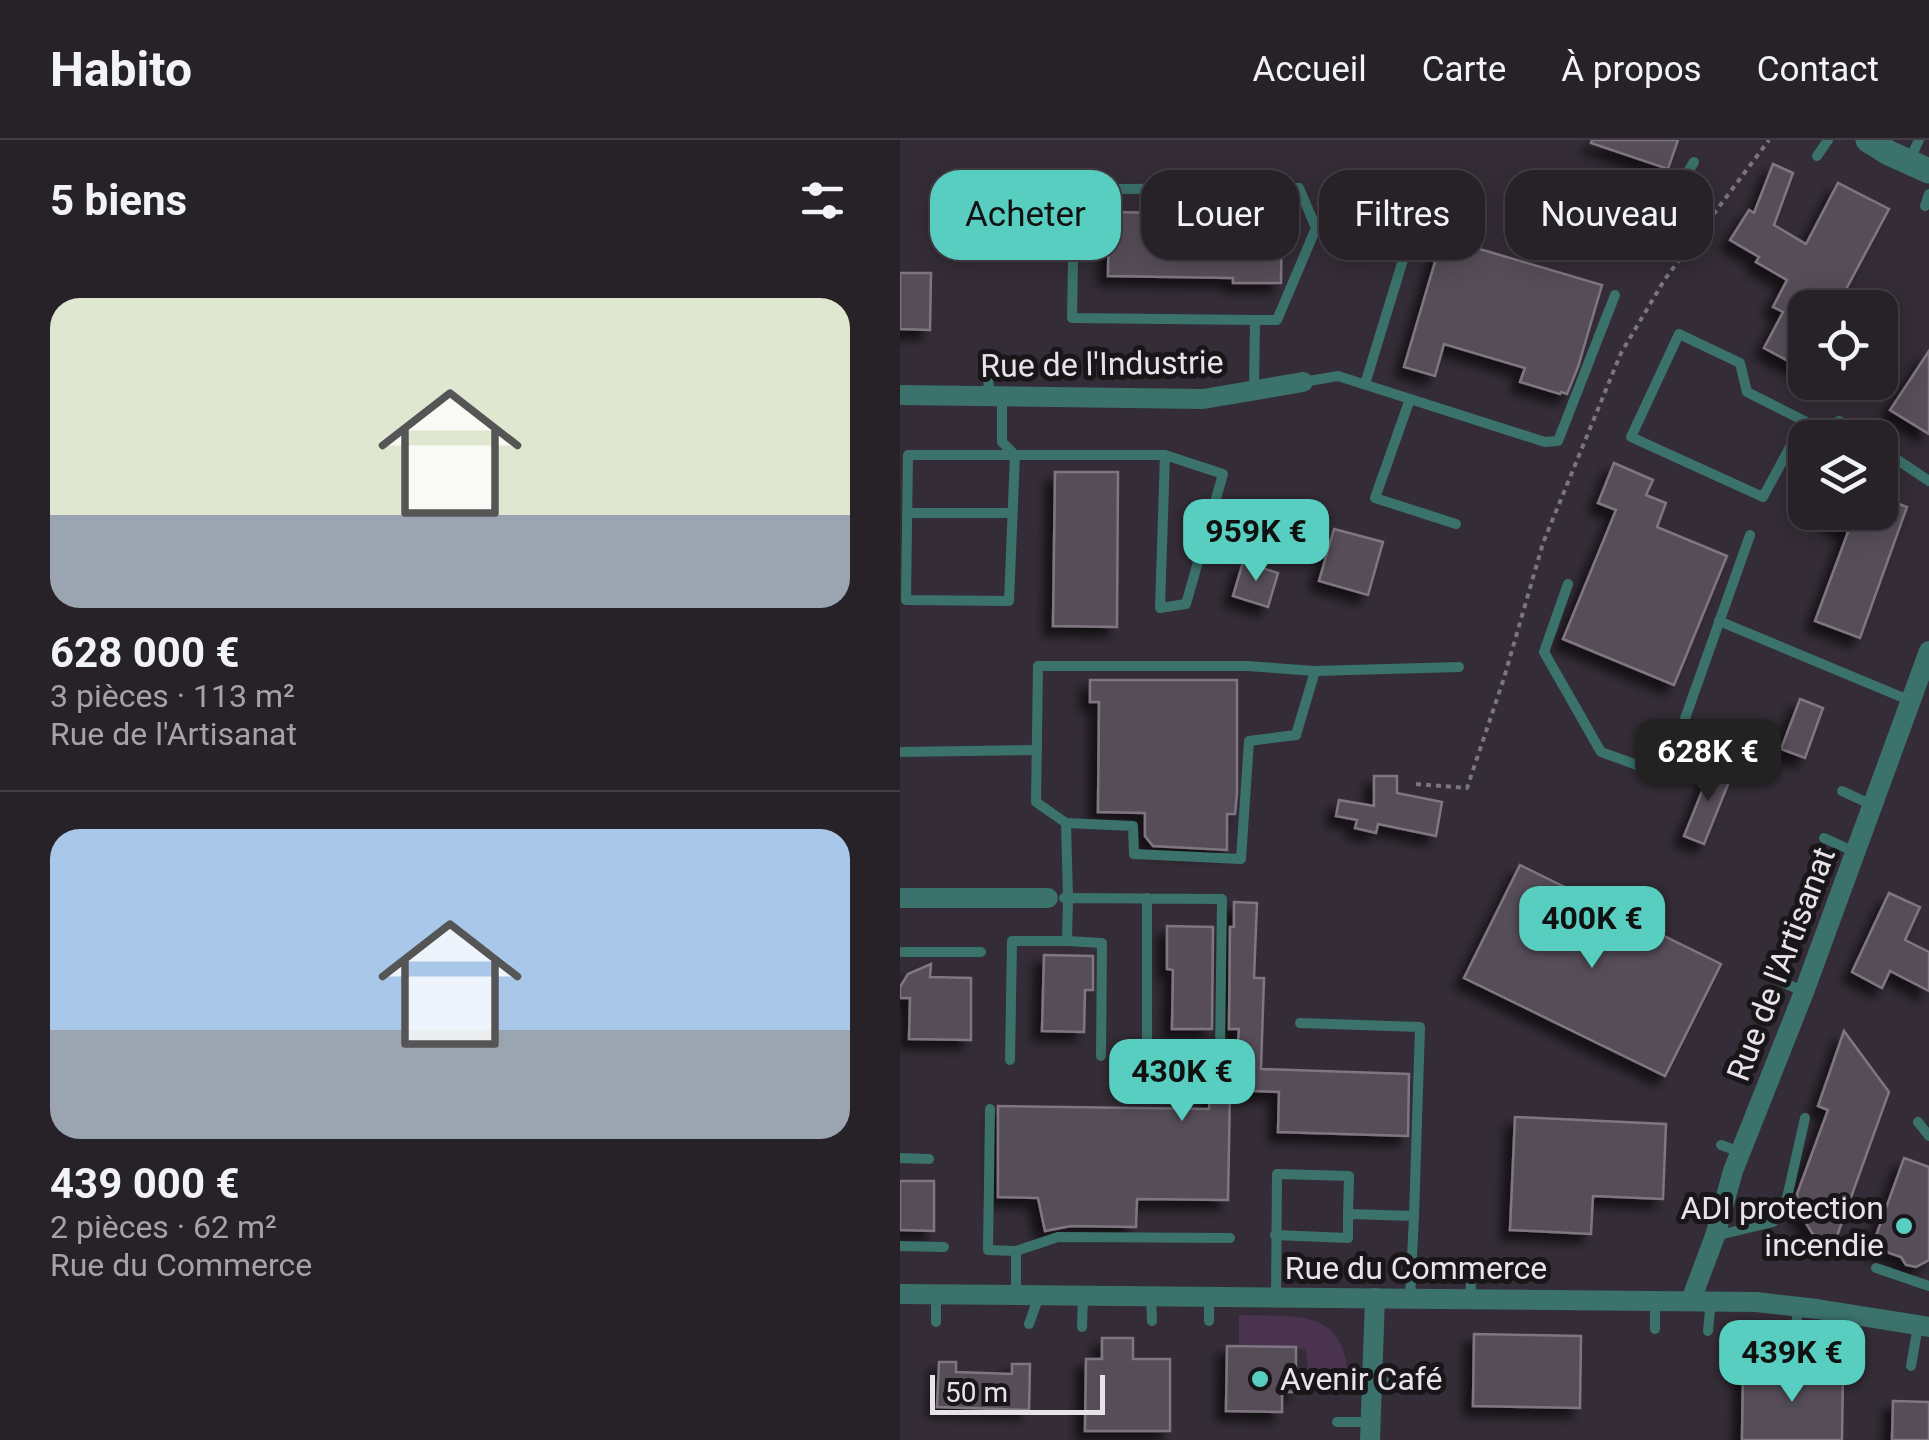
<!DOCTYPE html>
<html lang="fr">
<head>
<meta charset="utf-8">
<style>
	body { margin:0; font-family:Roboto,sans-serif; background:#2f2930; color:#f1f3f6; height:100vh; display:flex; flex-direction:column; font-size:38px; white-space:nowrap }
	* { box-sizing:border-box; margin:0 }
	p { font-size:32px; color:#a4a3a8 }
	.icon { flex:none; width:55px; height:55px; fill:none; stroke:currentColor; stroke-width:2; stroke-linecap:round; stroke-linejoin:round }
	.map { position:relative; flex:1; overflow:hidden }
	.sheet { display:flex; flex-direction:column; background:#272128; width:900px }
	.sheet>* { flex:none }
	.hud { position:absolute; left:30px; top:30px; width:848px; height:90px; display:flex; gap:20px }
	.tools { position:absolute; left:888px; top:150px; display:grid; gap:20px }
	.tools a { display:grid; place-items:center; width:110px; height:110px; border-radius:20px; background:#272128; box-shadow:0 5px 25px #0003,0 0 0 2px #433e45; font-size:50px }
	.scale { position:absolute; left:30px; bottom:25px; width:175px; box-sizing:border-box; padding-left:10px; border:5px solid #e8e3e9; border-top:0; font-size:28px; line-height:35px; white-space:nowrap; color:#e8e3e9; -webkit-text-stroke:8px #19161a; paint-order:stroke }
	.price { position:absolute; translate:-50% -85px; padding:0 22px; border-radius:20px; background:#58cec0; color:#111; font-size:32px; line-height:65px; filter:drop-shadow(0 2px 5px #0008) }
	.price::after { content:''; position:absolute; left:50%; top:60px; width:30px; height:22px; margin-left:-15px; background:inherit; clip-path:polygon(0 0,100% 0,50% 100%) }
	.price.selected { background:#222; color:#fff }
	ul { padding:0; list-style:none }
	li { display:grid; align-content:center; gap:20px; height:530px; padding:0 50px }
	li+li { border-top:2px solid #433e45 }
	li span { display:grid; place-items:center; height:310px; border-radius:30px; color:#555 }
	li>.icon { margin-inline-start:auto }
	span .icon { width:180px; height:180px; fill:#fffc; stroke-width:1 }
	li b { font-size:42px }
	h2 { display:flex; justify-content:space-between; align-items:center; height:120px; padding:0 50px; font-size:42px }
	.tag { padding:0 35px; border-radius:30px; background:#272128; box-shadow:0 5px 25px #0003,0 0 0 2px #433e45; font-size:35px; line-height:90px }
	.tag.selected { background:#58cec0; color:#111 }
	header { display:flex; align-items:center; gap:60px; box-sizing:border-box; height:140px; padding:0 50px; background:#272128; border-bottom:2px solid #433e45 }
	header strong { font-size:48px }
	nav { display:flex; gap:55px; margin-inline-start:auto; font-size:35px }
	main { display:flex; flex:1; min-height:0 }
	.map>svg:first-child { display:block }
	.green { fill:#4a334f }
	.building { fill:#564d58; stroke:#7f7681; stroke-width:2.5; filter:url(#shadow) }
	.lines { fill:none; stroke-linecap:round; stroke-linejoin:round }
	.path { stroke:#7c757e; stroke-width:4; stroke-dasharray:5 5; stroke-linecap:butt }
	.service { stroke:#3b726b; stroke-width:10 }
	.minor { stroke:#3b726b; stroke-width:20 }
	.tertiary { stroke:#3b726b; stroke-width:25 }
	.poi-dot { fill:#58cec0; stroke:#19161a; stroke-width:4 }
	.labels { text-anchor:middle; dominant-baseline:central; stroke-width:10; stroke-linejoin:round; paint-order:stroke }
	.street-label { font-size:32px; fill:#e8e3e9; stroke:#19161a }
	.poi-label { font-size:32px; fill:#e8e3e9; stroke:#19161a; text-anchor:end }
</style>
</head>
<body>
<header>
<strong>Habito</strong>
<nav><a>Accueil</a><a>Carte</a><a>À propos</a><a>Contact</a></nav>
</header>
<main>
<section class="sheet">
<h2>5 biens<svg class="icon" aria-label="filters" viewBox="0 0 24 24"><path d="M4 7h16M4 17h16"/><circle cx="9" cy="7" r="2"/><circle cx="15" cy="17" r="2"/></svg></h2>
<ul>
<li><span style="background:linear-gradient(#dfe7d0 70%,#9aa5b1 0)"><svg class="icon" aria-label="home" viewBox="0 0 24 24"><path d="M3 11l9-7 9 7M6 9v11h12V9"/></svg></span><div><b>628 000 €</b><p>3 pièces · 113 m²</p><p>Rue de l'Artisanat</p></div></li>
<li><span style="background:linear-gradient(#a9c7e8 65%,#9aa5b1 0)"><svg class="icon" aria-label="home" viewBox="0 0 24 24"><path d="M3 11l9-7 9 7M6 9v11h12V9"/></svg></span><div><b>439 000 €</b><p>2 pièces · 62 m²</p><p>Rue du Commerce</p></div></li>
</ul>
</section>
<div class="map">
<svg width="1029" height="1300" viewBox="0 0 1029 1300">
	<defs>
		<filter id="shadow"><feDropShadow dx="-9" dy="9" stdDeviation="5" flood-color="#0009"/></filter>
	</defs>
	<rect width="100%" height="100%" fill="#342c36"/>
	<path class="green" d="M339 1175C400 1177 446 1166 449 1245L409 1248 406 1209 339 1206Z"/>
	<g class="building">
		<polygon points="692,0 778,0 768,29 691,3"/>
		<polygon points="873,24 893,33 874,85 906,104 938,43 989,69 936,168 905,168 905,230 864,208 883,172 873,167 887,140 856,122 859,117 830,100 849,70 854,73"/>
		<polygon points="334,69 382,70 381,143 333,143 333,138 208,136 209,72 334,74"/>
		<polygon points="542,98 702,145 678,227 667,254 661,252 660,254 620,242 625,228 544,204 535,236 504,227"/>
		<polygon points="0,133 31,133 30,190 0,189"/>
		<polygon points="1029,211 1029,294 990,270"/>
		<polygon points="714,323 753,340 746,355 766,363 757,387 827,416 774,545 663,499 716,370 698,363"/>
		<polygon points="155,332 218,332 217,487 153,486"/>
		<polygon points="980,357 1007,367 960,498 915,481 948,392 917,372 980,372"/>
		<polygon points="434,389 483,402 468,455 419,441"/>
		<polygon points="343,422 378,433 368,467 333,456"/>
		<polygon points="190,540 337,540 337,653 335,674 327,674 327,710 253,706 245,696 245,673 198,672 199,562 190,562"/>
		<polygon points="900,559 923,568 905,618 881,609"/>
		<polygon points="813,624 833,632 804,704 784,696"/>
		<polygon points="474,636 497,636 497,653 542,662 536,696 478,684 476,693 455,688 457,680 436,676 439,660 474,666"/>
		<polygon points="620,725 821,824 765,936 564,838"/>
		<polygon points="989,753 1020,767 1005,800 1029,812 1029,851 990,831 982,848 952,832"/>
		<polygon points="334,762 357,763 354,838 364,838 361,929 509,934 508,996 378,992 379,952 330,950 328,1060 237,1059 236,1087 171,1086 145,1091 138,1058 98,1057 98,966 309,969 312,926 336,928 339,889 329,889 330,787 334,787"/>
		<polygon points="267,786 313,787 312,889 272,889 273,830 267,829"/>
		<polygon points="144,815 193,816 193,850 185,850 184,892 142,891"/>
		<polygon points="31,824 30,837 71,838 71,900 9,899 10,858 0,858 0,847 8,834"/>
		<polygon points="944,891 989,952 932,1110 912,1093 898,1070 897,1054 928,970 918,966"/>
		<polygon points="615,977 766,984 763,1059 693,1056 691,1094 610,1090"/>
		<polygon points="1004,1018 1029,1027 1029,1120 1016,1127 1006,1125 1001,1117 972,1107"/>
		<polygon points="0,1041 34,1041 34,1091 0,1090"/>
		<polygon points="574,1194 681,1196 680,1268 573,1266"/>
		<polygon points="202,1198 233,1198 233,1219 270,1219 270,1291 185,1291 186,1219 202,1219"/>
		<polygon points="327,1206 396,1207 396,1252 382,1252 382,1272 326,1271"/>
		<polygon points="39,1222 56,1222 56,1232 112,1234 112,1224 130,1224 129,1270 37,1267"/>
		<polygon points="843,1230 943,1231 942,1300 842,1300"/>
		<polygon points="993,1261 1029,1262 1029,1300 992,1300"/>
	</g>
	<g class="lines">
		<polyline class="path" points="516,644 567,648 604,538 643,403 721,213 765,139 869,0"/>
		<g class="service">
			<polyline points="917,16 928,0"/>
			<polyline points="1009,21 1019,0"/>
			<polyline points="1025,66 1029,54"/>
			<polyline points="739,110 794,22"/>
			<polyline points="88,232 89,255"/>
			<polyline points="403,242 438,236 645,302 658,301 715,155"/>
			<polyline points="465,244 510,97"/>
			<polyline points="354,249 355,180 172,178 174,65 207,49 399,48 416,88 377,180 355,180"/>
			<polyline points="102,257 102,302 115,315 109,461 6,460 8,315 265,315 260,468 286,464 323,334 265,315"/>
			<polyline points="510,259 475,358 556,384"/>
			<polyline points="904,281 863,357 731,297 779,194 840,223 847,252 932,295"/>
			<polyline points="930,298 939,281 964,298"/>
			<polyline points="980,308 1029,341"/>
			<polyline points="897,359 905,345"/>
			<polyline points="7,373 112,373"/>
			<polyline points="668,444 644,512 701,612 765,635 850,395"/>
			<polyline points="819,481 1011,561"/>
			<polyline points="0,612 137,610"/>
			<polyline points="942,651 972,665"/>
			<polyline points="166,683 233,686 234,714 341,719 349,601 396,595 415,531"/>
			<polyline points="924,698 955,712"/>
			<polyline points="164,758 168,758 166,683 136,662 138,526 347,526 415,531 559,527"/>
			<polyline points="167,801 202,803 201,916"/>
			<polyline points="0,812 81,812"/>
			<polyline points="864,833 904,852"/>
			<polyline points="400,883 520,887 514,1076"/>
			<polyline points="110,920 112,801 167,801 168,758 322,759 320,912 247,911 247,758"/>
			<polyline points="90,969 88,1110 116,1111"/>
			<polyline points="1018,982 1029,996"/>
			<polyline points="821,1005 840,1012"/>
			<polyline points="0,1018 29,1019"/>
			<polyline points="375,1095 448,1098 448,1074 514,1076 510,1158"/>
			<polyline points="815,1096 873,1082 886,1062 905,978"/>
			<polyline points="0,1106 44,1107"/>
			<polyline points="976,1128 1029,1146"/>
			<polyline points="36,1154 36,1182"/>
			<polyline points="116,1155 116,1111 158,1097 330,1098"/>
			<polyline points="251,1157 252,1181"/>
			<polyline points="309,1157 309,1181"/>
			<polyline points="376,1157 377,1034 449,1036 448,1074"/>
			<polyline points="570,1158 572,1126"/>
			<polyline points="755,1160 755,1189"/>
			<polyline points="129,1184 139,1156"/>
			<polyline points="182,1187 183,1155"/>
			<polyline points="808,1191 811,1161"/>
			<polyline points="893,1198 899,1168"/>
			<polyline points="1011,1226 1018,1186"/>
			<polyline points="471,1242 498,1243"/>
			<polyline points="437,1282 470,1282"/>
		</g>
		<g class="minor">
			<polyline points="0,255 303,259 403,242"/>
			<polyline points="0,758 148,758"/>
			<polyline points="0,1154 856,1162 917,1169 1029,1187"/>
			<polyline points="791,1160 815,1096 833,1031 904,852 1029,511"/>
			<polyline points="470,1300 475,1158"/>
		</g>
		<polyline class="tertiary" points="968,0 989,13 1029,31"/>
	</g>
	<g class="poi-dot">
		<circle cx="1004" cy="1086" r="10"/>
		<circle cx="360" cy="1239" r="10"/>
	</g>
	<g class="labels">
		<g class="street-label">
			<text transform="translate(202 224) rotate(-1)">Rue de l'Industrie</text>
			<text transform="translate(881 824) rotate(-69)">Rue de l'Artisanat</text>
			<text x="516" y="1128">Rue du Commerce</text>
		</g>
		<g class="poi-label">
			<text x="984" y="1068">ADI protection<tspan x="984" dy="37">incendie</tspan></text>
			<text x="380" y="1239" text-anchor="start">Avenir Café</text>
		</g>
	</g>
</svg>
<div class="tools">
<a><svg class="icon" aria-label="locate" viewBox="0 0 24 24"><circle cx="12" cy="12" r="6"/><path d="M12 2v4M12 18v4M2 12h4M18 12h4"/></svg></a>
<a><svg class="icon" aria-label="layers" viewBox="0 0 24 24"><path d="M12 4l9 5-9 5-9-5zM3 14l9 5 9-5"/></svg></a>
</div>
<div class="scale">50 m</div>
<b class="price" style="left:356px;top:444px">959K €</b>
<b class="price selected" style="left:808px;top:664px">628K €</b>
<b class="price" style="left:692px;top:831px">400K €</b>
<b class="price" style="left:282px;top:984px">430K €</b>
<b class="price" style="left:892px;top:1265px">439K €</b>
<div class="hud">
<a class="tag selected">Acheter</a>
<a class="tag">Louer</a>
<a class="tag">Filtres</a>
<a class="tag">Nouveau</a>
</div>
</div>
</main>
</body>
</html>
